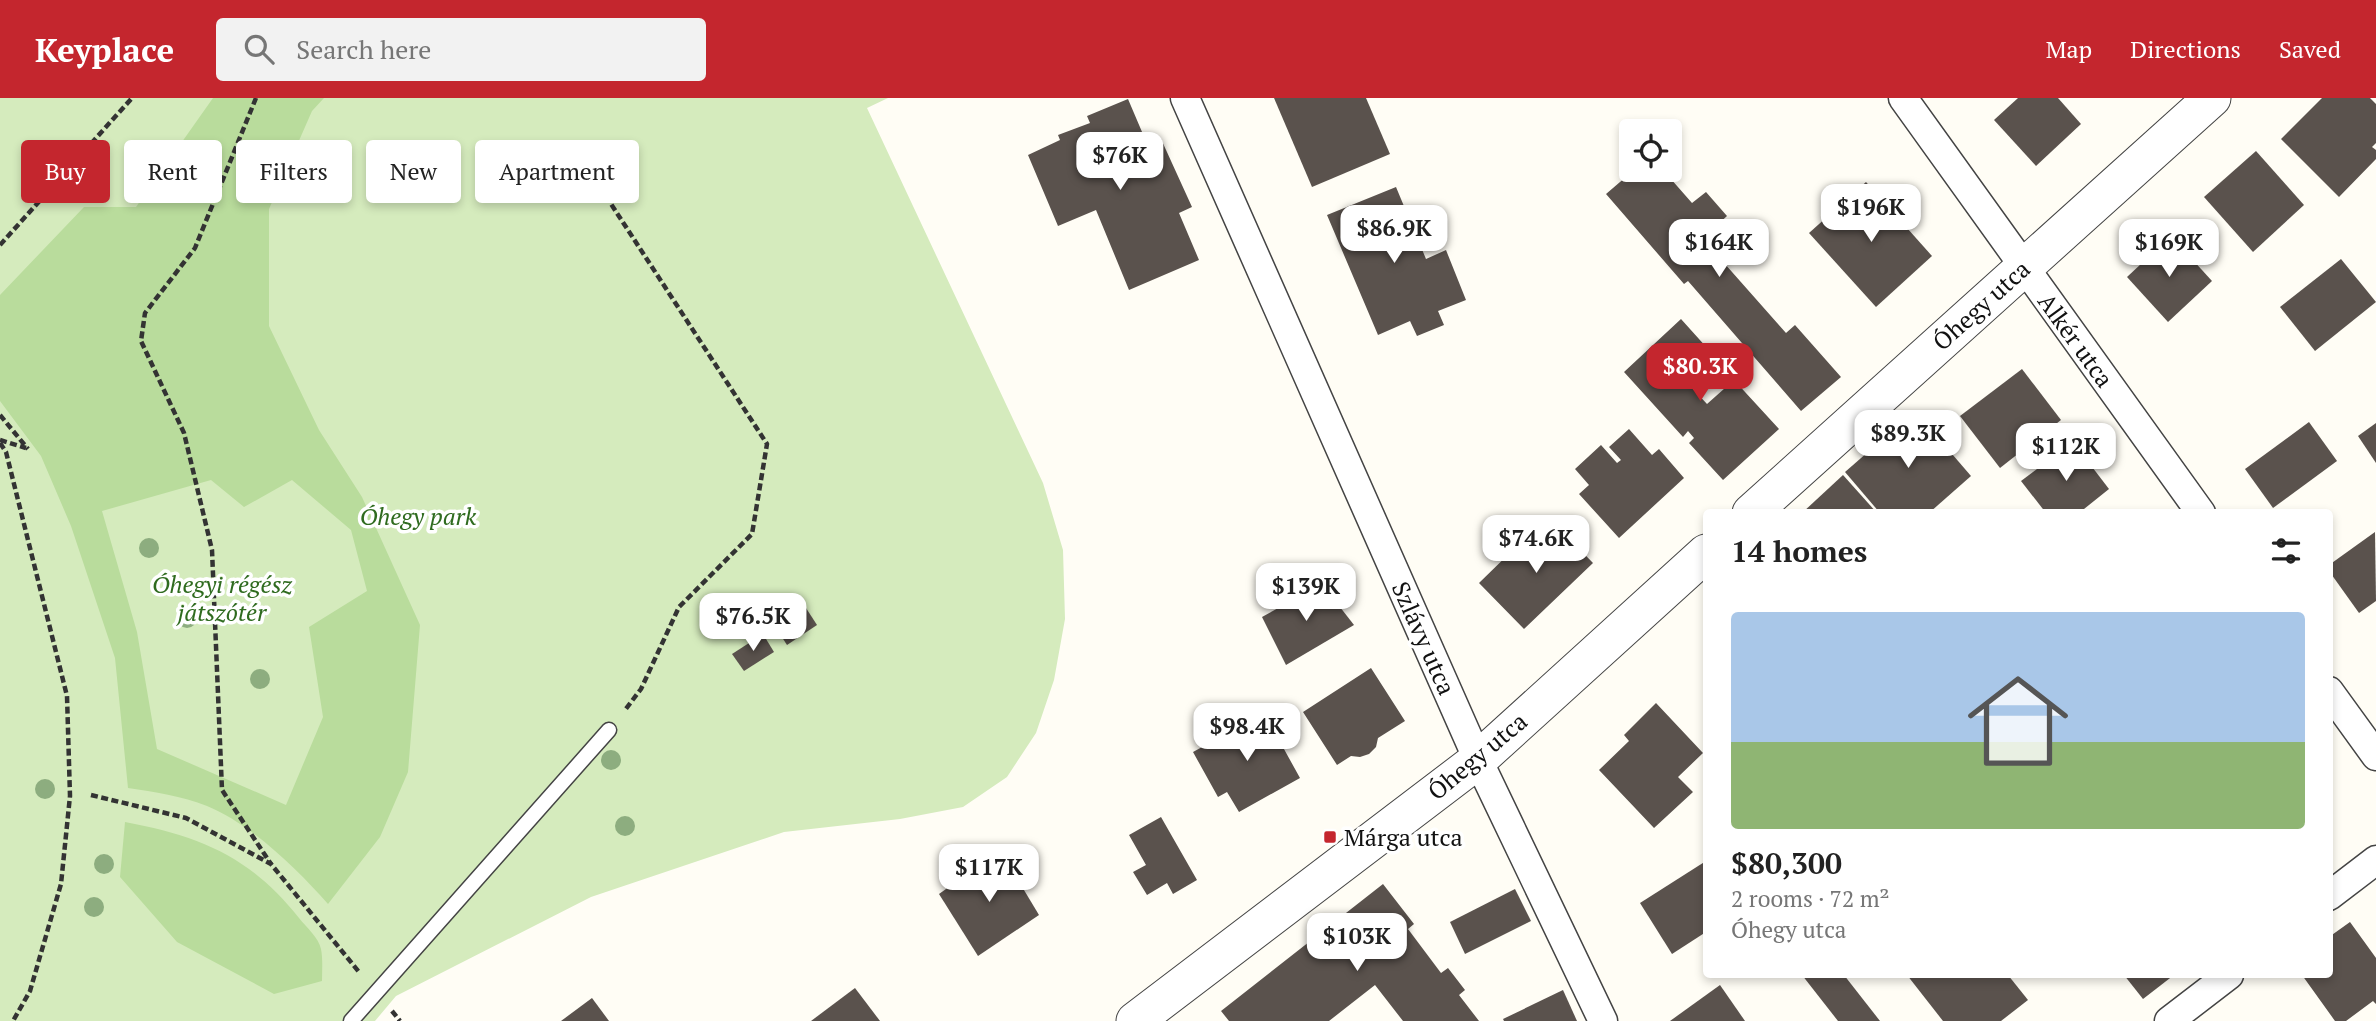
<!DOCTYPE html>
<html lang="en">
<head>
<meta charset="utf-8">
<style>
	body { margin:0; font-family:"PT Serif",serif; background:#f2f2f2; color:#222; height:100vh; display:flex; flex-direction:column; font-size:26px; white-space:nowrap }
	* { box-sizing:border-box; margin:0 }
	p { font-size:23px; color:#767676 }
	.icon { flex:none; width:38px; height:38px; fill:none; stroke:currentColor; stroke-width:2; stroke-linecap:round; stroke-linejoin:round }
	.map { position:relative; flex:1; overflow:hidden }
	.panel { position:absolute; left:1703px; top:411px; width:630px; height:469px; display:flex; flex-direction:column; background:#fff; border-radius:7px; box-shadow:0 4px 10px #0003 }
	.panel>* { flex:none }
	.banner { position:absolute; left:21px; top:42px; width:665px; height:63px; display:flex; gap:14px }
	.controls { position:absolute; left:1619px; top:21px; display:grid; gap:14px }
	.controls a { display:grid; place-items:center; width:63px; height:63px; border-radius:7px; background:#fff; box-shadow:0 4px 10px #0003; font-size:35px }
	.price { position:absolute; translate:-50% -60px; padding:0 16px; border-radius:14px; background:#fff; color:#222; font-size:23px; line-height:46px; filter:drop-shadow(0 2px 4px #0008) }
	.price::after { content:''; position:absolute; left:50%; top:42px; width:21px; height:16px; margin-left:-10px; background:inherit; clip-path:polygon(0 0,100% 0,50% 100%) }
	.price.active { background:#c4262e; color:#fff }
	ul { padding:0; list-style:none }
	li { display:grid; align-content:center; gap:14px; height:371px; padding:0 28px }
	li span { display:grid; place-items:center; height:217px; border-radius:7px; color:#555 }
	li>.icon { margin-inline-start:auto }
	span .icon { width:126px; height:126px; fill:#fffc; stroke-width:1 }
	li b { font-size:30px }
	h2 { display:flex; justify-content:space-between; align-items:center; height:84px; padding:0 28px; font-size:30px }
	.pill { padding:0 24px; border-radius:7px; background:#fff; box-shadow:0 4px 10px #0003; font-size:24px; line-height:63px }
	.pill.active { background:#c4262e; color:#fff }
	header { display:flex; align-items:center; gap:42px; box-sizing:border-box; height:98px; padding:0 35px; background:#c4262e; color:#fff }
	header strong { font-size:33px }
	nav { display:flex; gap:38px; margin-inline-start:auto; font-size:24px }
	.search { width:490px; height:63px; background:#f2f2f2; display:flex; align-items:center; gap:18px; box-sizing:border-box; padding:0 24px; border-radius:7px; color:#767676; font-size:26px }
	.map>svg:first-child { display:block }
	.green { fill:#d5ebbd }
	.forest { fill:#b9dc9c; fill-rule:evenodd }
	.building { fill:#5a524d }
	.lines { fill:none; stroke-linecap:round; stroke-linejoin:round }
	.service-casing { stroke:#444; stroke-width:17 }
	.minor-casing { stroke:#444; stroke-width:31 }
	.tertiary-casing { stroke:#444; stroke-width:39 }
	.path { stroke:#333; stroke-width:4.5; stroke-dasharray:7 3.5; stroke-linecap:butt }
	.service { stroke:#fff; stroke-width:14 }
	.minor { stroke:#fff; stroke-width:28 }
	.tertiary { stroke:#fff; stroke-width:37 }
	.tree { fill:#8dad7f }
	.poi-dot { fill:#c4262e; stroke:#fff; stroke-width:2.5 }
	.labels { text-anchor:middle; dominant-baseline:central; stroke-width:7; stroke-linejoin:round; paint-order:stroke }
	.street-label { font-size:24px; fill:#111; stroke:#fff }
	.park-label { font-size:24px; font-style:italic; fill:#2f6b1f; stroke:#fff }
	.poi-label { font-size:24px; fill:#111; stroke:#fff; text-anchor:start }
</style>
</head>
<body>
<header>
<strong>Keyplace</strong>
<div class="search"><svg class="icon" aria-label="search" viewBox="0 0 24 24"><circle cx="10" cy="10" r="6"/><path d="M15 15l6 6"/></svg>Search here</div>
<nav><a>Map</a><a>Directions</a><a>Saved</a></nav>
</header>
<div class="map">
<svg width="2376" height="923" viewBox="0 0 2376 923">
	<rect width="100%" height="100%" fill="#fffdf5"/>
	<polygon class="green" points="0,0 888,0 867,10 1043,385 1063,452 1065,521 1054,582 1036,635 1007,679 963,709 900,721 784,734 591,799 396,898 375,923 0,923"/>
	<g class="forest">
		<path d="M213 0H324L312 13 269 111V228L319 332 362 399 420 527 408 674 380 739 328 806C297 771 251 726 207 708 182 698 154 694 128 690L115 560 71 428 41 358 0 303V197L84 109H136ZM211 382 244 409 292 382 351 432 367 493 309 529 323 619 286 707 157 651 137 534 102 413Z"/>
		<path d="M125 724C200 738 251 759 299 820 306 829 319 840 321 851 323 861 322 873 322 883L274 896 177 844 120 779Z"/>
	</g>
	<g class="building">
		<polygon points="1274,0 1366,0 1390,56 1312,89"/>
		<polygon points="2018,0 2058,0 2081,26 2036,68 1994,22"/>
		<polygon points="2322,0 2370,0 2376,6 2376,45 2372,49 2376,52 2376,61 2339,99 2281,41"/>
		<polygon points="1128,1 1148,48 1161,41 1192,109 1179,115 1199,162 1129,192 1096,112 1058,128 1028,57 1060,42 1058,37 1090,25 1087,18"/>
		<polygon points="2256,53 2304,107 2253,154 2204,99"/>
		<polygon points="1634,72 1663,72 1692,105 1706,94 1727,118 1715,129 1729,146 1717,157 1786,235 1795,227 1841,279 1801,313 1688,183 1684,186 1606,96"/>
		<polygon points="1866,84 1932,158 1876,209 1809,135"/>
		<polygon points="1396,89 1426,161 1446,152 1466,202 1438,213 1444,227 1417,238 1410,223 1378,237 1327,117"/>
		<polygon points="2171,138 2212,183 2168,224 2127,179"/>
		<polygon points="2341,161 2376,204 2315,253 2280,209"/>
		<polygon points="1681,221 1708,251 1680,277 1707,306 1734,282 1779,331 1723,382 1689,345 1694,340 1688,333 1683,339 1624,274"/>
		<polygon points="2022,271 2061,322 2000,370 1960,318"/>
		<polygon points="1915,313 1971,378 1929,415 1880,415 1845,374"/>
		<polygon points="2309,324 2337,363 2273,410 2245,371"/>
		<polygon points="2376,325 2376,365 2358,338"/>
		<polygon points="1629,331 1652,357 1659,351 1684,380 1619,440 1579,396 1589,387 1575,371 1601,347 1617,365 1621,362 1609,349"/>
		<polygon points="2073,344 2109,391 2079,415 2046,415 2021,383"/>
		<polygon points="1843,377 1877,415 1802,415"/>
		<polygon points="1553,424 1593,465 1524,531 1479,485 1520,445 1525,451"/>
		<polygon points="2375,434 2376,503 2359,515 2329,473 2329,467"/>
		<polygon points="1322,486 1354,527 1286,567 1262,519"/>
		<polygon points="806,510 817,527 787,547 776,530"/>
		<polygon points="763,536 774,554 744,573 732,556"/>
		<polygon points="1371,570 1405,623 1378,640 1376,649 1369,656 1360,659 1351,658 1337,667 1303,614"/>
		<polygon points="1656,605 1703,655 1678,679 1693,694 1654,730 1599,672 1629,643 1624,637"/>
		<polygon points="1264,615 1300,680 1239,714 1227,694 1218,699 1193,654"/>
		<polygon points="1161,719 1197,782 1173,796 1167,785 1147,797 1133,774 1146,767 1129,737"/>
		<polygon points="1000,752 1039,817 978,858 939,796"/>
		<polygon points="1706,763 1706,834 1672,856 1640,805"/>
		<polygon points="1383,786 1414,826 1408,831 1441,875 1448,870 1465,892 1459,897 1479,923 1403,923 1375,887 1329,923 1229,923 1221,913"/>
		<polygon points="1515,791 1531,823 1465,856 1450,824"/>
		<polygon points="2350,824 2376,860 2376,906 2373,903 2346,923 2335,923 2302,877 2329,877 2329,839"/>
		<polygon points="1802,877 1844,877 1880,923 1838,923"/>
		<polygon points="1907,877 2008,877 2028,902 2001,923 1943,923"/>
		<polygon points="2124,877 2174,877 2143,901"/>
		<polygon points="1720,887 1745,923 1670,923"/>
		<polygon points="855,890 880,923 811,923"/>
		<polygon points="1563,892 1577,923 1504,923 1503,921"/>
		<polygon points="592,900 609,923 561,923"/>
	</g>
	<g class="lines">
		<g class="service-casing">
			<polyline id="service" points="351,923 609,632"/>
		</g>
		<g class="minor-casing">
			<g id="minor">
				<polyline points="1185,0 1478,662 1603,923"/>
				<polyline points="1903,0 2201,415"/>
				<polyline points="2329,593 2376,658"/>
				<polyline points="2329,798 2376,762"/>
				<polyline points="2169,923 2229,877"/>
			</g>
		</g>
		<g class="tertiary-casing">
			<g id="tertiary">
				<polyline points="1751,415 2212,0"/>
				<polyline points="1135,923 1478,662 1706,455"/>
			</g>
		</g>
		<g class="path">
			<polyline points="256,0 195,150 145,215 141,243 184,335 212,452 222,692 271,766"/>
			<polyline points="600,89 767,346 752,436 679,509 641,591 625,612"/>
			<polyline points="0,147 132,0"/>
			<polyline points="0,317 28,351"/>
			<polyline points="0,342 26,350"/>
			<polyline points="0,345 6,354 67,598 70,698 61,786 30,893 13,923"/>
			<polyline points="91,697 186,720 271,766 359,874"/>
			<polyline points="392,913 400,923"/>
		</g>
		<use href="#service" class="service"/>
		<use href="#minor" class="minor"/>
		<use href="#tertiary" class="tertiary"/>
	</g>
	<g class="tree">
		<circle cx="149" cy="450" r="10"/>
		<circle cx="187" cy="520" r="10"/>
		<circle cx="260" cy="581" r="10"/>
		<circle cx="611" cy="662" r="10"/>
		<circle cx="45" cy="691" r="10"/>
		<circle cx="625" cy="728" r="10"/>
		<circle cx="104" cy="766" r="10"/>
		<circle cx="94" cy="809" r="10"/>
	</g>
	<rect class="poi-dot" x="1323" y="732" width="14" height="14" rx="3.5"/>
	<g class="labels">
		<g class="street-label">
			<text transform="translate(1981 207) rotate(-42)">Óhegy utca</text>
			<text transform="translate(2076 242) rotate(54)">Alkér utca</text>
			<text transform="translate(1424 540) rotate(66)">Szlávy utca</text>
			<text transform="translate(1477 658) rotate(-40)">Óhegy utca</text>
		</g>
		<g class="park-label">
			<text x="418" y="418">Óhegy park</text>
			<text x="222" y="486">Óhegyi régész<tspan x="222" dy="28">játszótér</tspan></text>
		</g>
		<g class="poi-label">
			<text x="1344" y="739">Márga utca</text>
		</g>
	</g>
</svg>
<div class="controls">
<a><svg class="icon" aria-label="locate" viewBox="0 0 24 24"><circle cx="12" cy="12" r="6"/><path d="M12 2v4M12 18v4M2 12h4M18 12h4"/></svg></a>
</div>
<b class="price" style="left:1120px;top:94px">$76K</b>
<b class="price" style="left:1871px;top:146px">$196K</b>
<b class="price" style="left:1394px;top:167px">$86.9K</b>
<b class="price" style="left:1719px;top:181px">$164K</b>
<b class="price" style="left:2169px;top:181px">$169K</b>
<b class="price active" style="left:1700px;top:305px">$80.3K</b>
<b class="price" style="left:1908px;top:372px">$89.3K</b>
<b class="price" style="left:2066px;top:385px">$112K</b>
<b class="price" style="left:1536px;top:477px">$74.6K</b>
<b class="price" style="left:1306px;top:525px">$139K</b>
<b class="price" style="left:753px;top:555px">$76.5K</b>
<b class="price" style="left:1247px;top:665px">$98.4K</b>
<b class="price" style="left:989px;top:806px">$117K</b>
<b class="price" style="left:1357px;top:875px">$103K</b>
<div class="banner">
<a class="pill active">Buy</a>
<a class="pill">Rent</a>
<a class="pill">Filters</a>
<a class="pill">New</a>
<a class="pill">Apartment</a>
</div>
<section class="panel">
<h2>14 homes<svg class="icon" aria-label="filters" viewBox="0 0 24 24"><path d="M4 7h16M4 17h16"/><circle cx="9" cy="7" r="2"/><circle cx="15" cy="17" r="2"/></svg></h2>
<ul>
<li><span style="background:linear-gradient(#a9c7e8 60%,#8fb573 0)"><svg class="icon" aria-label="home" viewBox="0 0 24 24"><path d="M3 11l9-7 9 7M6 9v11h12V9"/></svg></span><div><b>$80,300</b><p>2 rooms · 72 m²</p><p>Óhegy utca</p></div></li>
</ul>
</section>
</div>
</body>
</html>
